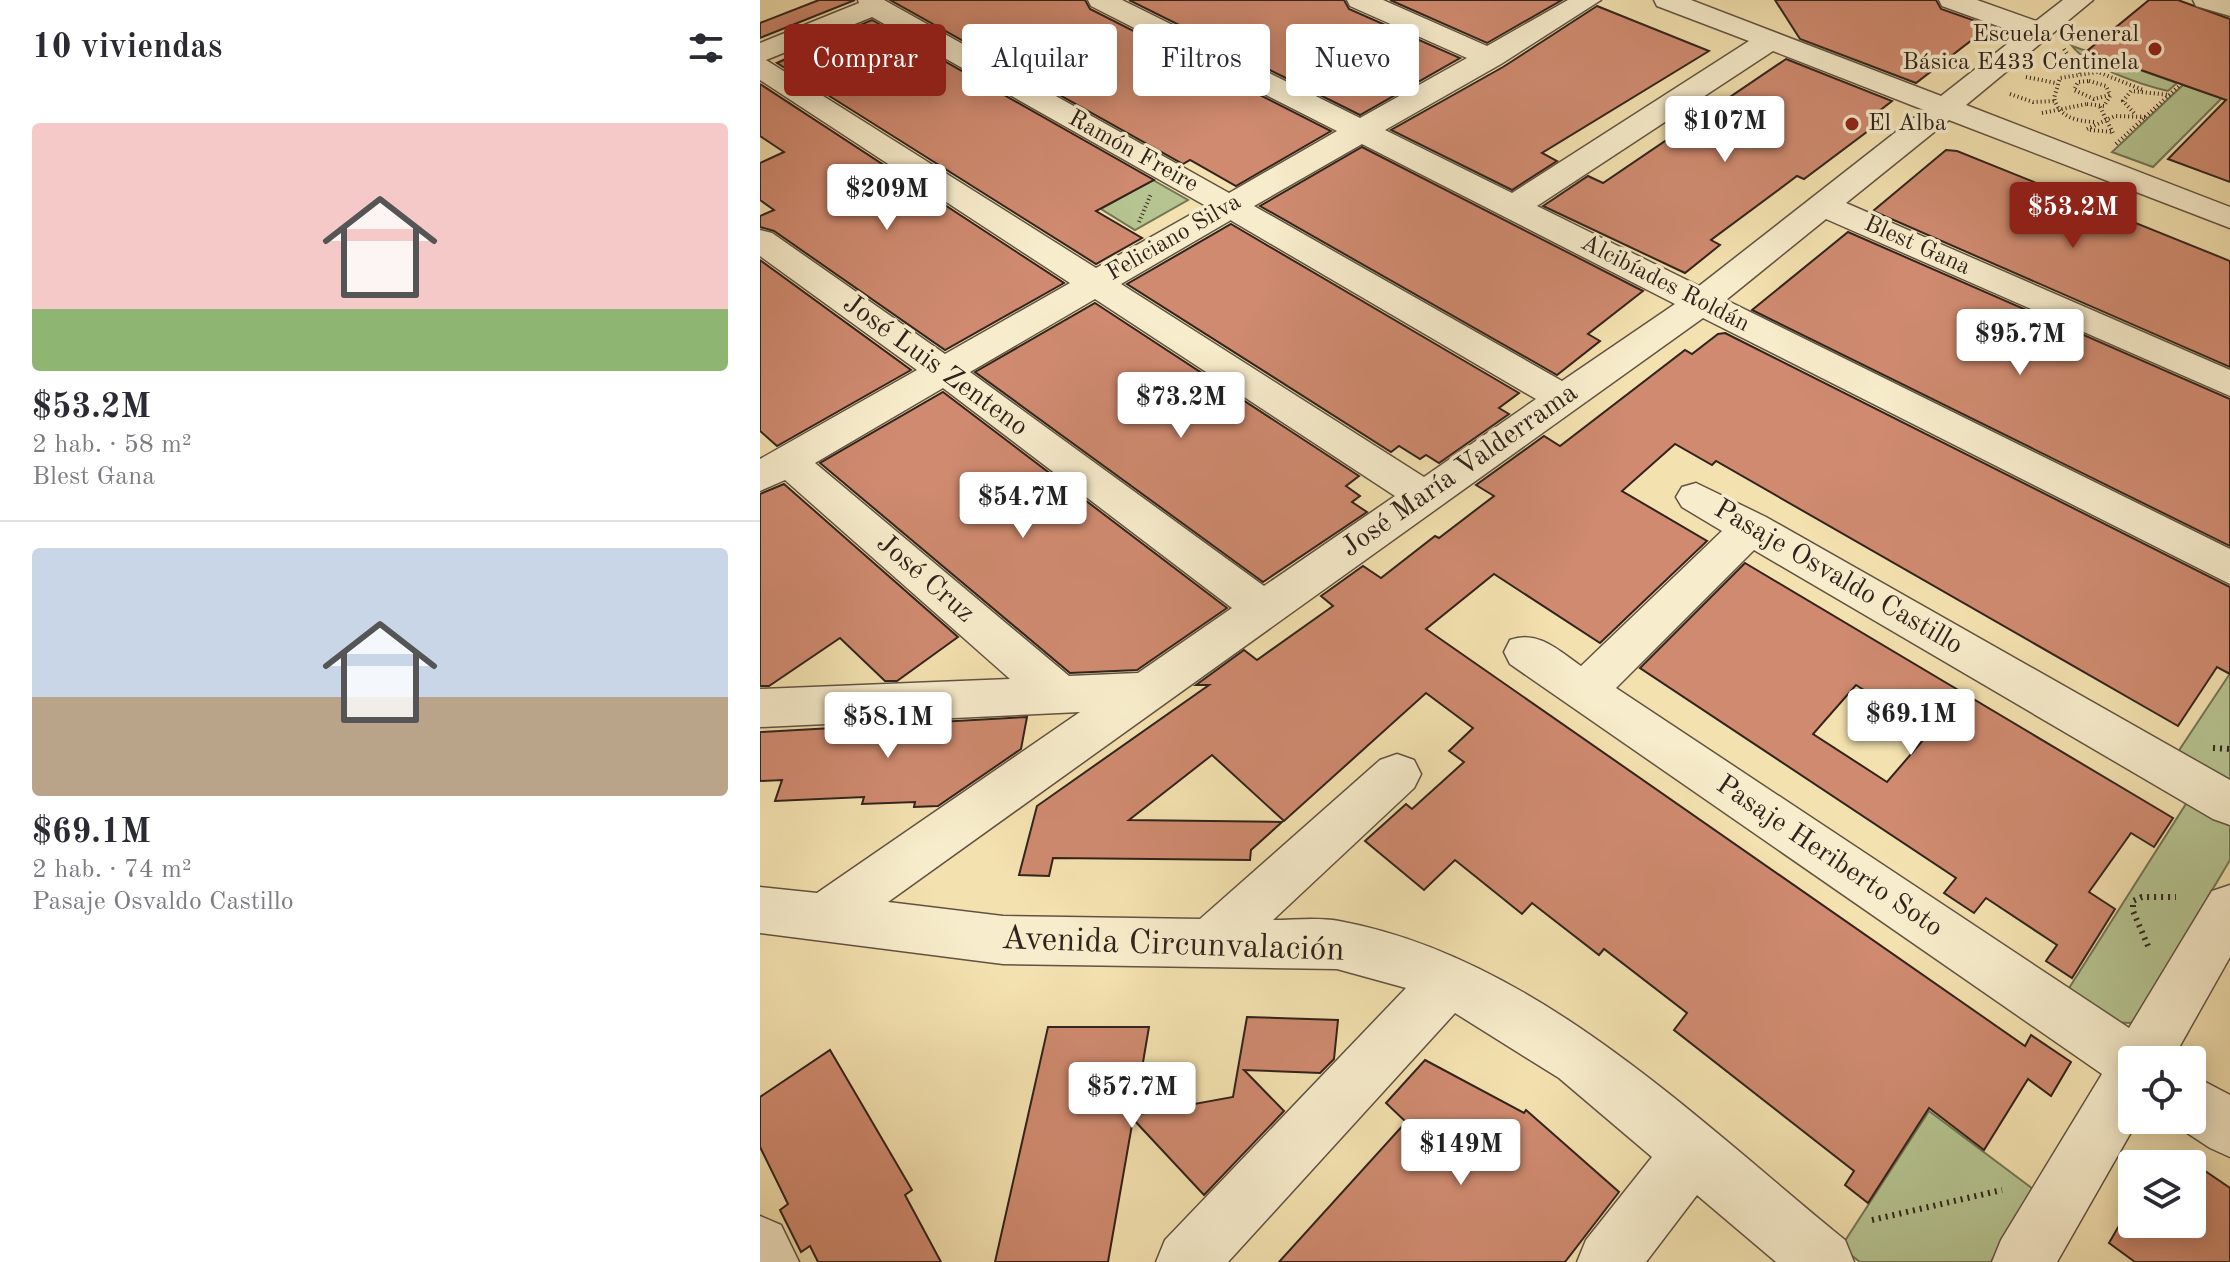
<!DOCTYPE html>
<html lang="es">
<head>
<meta charset="utf-8">
<style>
	body { margin:0; font-family:"Old Standard TT",serif; background:#f7f7f7; color:#2b2b33; height:100vh; display:flex; flex-direction:column; font-size:30px; white-space:nowrap }
	* { box-sizing:border-box; margin:0 }
	p { font-size:26px; color:#7c7c81 }
	.icon { flex:none; width:44px; height:44px; fill:none; stroke:currentColor; stroke-width:2; stroke-linecap:round; stroke-linejoin:round }
	.map { position:relative; flex:1; overflow:hidden }
	.sheet { display:flex; flex-direction:column; background:#fff; width:760px }
	.sheet>* { flex:none }
	.banner { position:absolute; left:24px; top:24px; width:760px; height:72px; display:flex; gap:16px }
	.buttons { position:absolute; left:1358px; top:1046px; display:grid; gap:16px }
	.buttons a { display:grid; place-items:center; width:88px; height:88px; border-radius:8px; background:#fff; box-shadow:0 4px 20px #0003; font-size:40px }
	.price { position:absolute; translate:-50% -68px; padding:0 18px; border-radius:8px; background:#fff; color:#222; font-size:26px; line-height:52px; filter:drop-shadow(0 2px 4px #0008) }
	.price::after { content:''; position:absolute; left:50%; top:48px; width:24px; height:18px; margin-left:-12px; background:inherit; clip-path:polygon(0 0,100% 0,50% 100%) }
	.price.current { background:#8f2418; color:#fff }
	ul { padding:0; list-style:none }
	li { display:grid; align-content:center; gap:16px; height:424px; padding:0 32px }
	li+li { border-top:2px solid #e1e1e2 }
	li span { display:grid; place-items:center; height:248px; border-radius:8px; color:#555 }
	li>.icon { margin-inline-start:auto }
	span .icon { width:144px; height:144px; fill:#fffc; stroke-width:1 }
	li b { font-size:34px }
	h2 { display:flex; justify-content:space-between; align-items:center; height:96px; padding:0 32px; font-size:34px }
	.chip { padding:0 28px; border-radius:8px; background:#fff; box-shadow:0 4px 20px #0003; font-size:28px; line-height:72px }
	.chip.current { background:#8f2418; color:#fff }
	main { display:flex; flex:1; min-height:0 }
	.map>svg:first-child { display:block }
	.green { fill:#b5c490; stroke:#737456; stroke-width:2 }
	.building { fill:#cf8a6f; stroke:#31231d; stroke-width:2; fill-rule:evenodd }
	.lines { fill:none; stroke-linecap:round; stroke-linejoin:round }
	.minor-casing { stroke:#625242; stroke-width:3 }
	.path-far1 { stroke:#31231d; stroke-width:4; stroke-dasharray:1 3; stroke-linecap:butt }
	.path { stroke:#31231d; stroke-width:6; stroke-dasharray:2 5; stroke-linecap:butt }
	.minor { fill:#f7eccb; fill-rule:evenodd }
	.poi-dot { fill:#8f2418; stroke:#f7eccb; stroke-width:3 }
	.labels { text-anchor:middle; dominant-baseline:central; stroke-width:7; stroke-linejoin:round; paint-order:stroke }
	.far-poi-label { font-size:24px; fill:#31231d; stroke:#f7eccb; text-anchor:end }
	.far-street-label { font-size:24px; fill:#31231d; stroke:#f7eccb }
	.street-label { font-size:28px; fill:#31231d; stroke:#f7eccb }
	.near-street-label { font-size:34px; fill:#31231d; stroke:#f7eccb }
</style>
</head>
<body>
<main>
<section class="sheet">
<h2>10 viviendas<svg class="icon" aria-label="filters" viewBox="0 0 24 24"><path d="M4 7h16M4 17h16"/><circle cx="9" cy="7" r="2"/><circle cx="15" cy="17" r="2"/></svg></h2>
<ul>
<li><span style="background:linear-gradient(#f6c9c9 75%,#8fb573 0)"><svg class="icon" aria-label="home" viewBox="0 0 24 24"><path d="M3 11l9-7 9 7M6 9v11h12V9"/></svg></span><div><b>$53.2M</b><p>2 hab. · 58 m²</p><p>Blest Gana</p></div></li>
<li><span style="background:linear-gradient(#c9d6e8 60%,#b9a48a 0)"><svg class="icon" aria-label="home" viewBox="0 0 24 24"><path d="M3 11l9-7 9 7M6 9v11h12V9"/></svg></span><div><b>$69.1M</b><p>2 hab. · 74 m²</p><p>Pasaje Osvaldo Castillo</p></div></li>
</ul>
</section>
<div class="map">
<svg width="1470" height="1262" viewBox="0 0 1470 1262">
	<rect width="100%" height="100%" fill="#f3e1af"/>
	<filter id="stains"><feTurbulence type="fractalNoise" baseFrequency=".0025" numOctaves="4"/><feColorMatrix values="0 0 0 0 .2 0 0 0 0 .09 0 0 0 0 .02 0 0 0 .5 -.17"/></filter>
	<radialGradient id="worn" r=".72"><stop offset=".6" stop-color="#630" stop-opacity="0"/><stop offset="1" stop-color="#630" stop-opacity=".3"/></radialGradient>
	<g class="green">
		<path d="M1312 46 1417 83 1408 91C1382 85 1328 67 1312 46Z"/>
		<polygon points="1423,85 1462,98 1393,167 1352,152"/>
		<polygon points="393,180 428,200 375,230 341,209"/>
		<polygon points="1469,675 1470,675 1470,790 1414,758"/>
		<polygon points="1431,796 1470,823 1470,860 1373,1023 1342,1022 1304,996"/>
		<polygon points="1169,1111 1273,1189 1231,1262 1100,1262 1081,1247"/>
	</g>
	<g class="building">
		<polygon points="59,0 95,0 0,38 0,23"/>
		<polygon points="130,0 325,0 330,9 571,131 476,186 430,160 423,164"/>
		<polygon points="369,0 584,0 589,9 700,58 600,115"/>
		<polygon points="630,0 802,0 727,43"/>
		<polygon points="1015,0 1176,0 1181,9 1230,26 1156,83 1040,39"/>
		<polygon points="1389,0 1418,0 1470,19 1470,182 1408,159 1466,100 1327,51"/>
		<polygon points="837,6 949,51 782,153 797,161 752,190 631,130 743,67"/>
		<polygon points="112,20 394,180 336,211 382,238 336,264 17,63 30,57 27,55"/>
		<polygon points="1026,59 1132,101 1118,112 1128,116 1044,179 1037,176 951,240 960,245 925,273 783,206 828,176 843,183"/>
		<polygon points="0,84 304,283 185,350 14,231 0,227 0,216 14,210 0,200 0,163 24,152 0,136"/>
		<polygon points="602,147 883,291 828,334 840,341 797,375 500,206"/>
		<polygon points="1186,150 1197,151 1470,261 1470,367 1113,211"/>
		<polygon points="471,224 759,393 739,408 749,414 679,463 666,455 660,459 639,446 631,452 367,284"/>
		<polygon points="1088,232 1470,399 1470,546 992,310"/>
		<polygon points="0,260 151,370 17,446 0,431"/>
		<polygon points="335,303 599,476 586,486 600,496 592,502 607,512 503,582 215,372"/>
		<polygon points="965,333 1470,587 1470,674 1457,667 1418,726 956,461 952,465 915,444 862,491 947,541 840,643 734,574 666,629 1265,1046 1271,1035 1311,1062 1291,1096 1268,1079 1224,1150 1169,1108 1108,1203 1085,1185 1094,1171 914,1030 927,1013 844,949 839,955 772,903 762,914 695,860 664,890 605,841 646,804 652,809 704,762 689,751 713,728 666,693 524,821 452,755 369,820 522,822 491,850 490,860 293,858 289,876 259,875 277,806 449,685 436,685 484,650 497,660 573,606 561,596 603,566 621,578 675,536 679,538 734,496 716,485 784,436 800,446 925,350 932,354 958,334"/>
		<polygon points="183,392 467,608 377,670 310,673 60,463"/>
		<polygon points="24,484 198,637 137,681 125,681 80,638 9,686 0,686 0,494"/>
		<path d="M985 563 1413 818 1394 847 1371 833 1329 892 1355 909 1312 978 1286 961 1297 945 1226 898 1214 913 1184 893 1196 878 880 668ZM1096 685 1170 732 1127 782 1053 734Z"/>
		<polygon points="267,717 261,749 178,806 154,807 155,802 102,804 104,797 15,801 22,780 0,781 0,732"/>
		<polygon points="487,1017 578,1020 574,1059 560,1073 484,1070 524,1111 444,1195 373,1119 348,1262 235,1262 288,1027 389,1027 374,1115 473,1097"/>
		<polygon points="70,1050 152,1190 145,1195 181,1262 58,1262 50,1246 41,1252 20,1210 28,1204 0,1147 0,1097"/>
		<polygon points="665,1060 764,1113 766,1110 859,1192 805,1262 519,1262 646,1122 626,1103"/>
		<polygon points="1432,1162 1470,1188 1470,1262 1375,1262 1349,1243 1360,1224 1432,1224"/>
	</g>
	<g class="lines">
		<g class="minor-casing">
			<g id="minor">
				<path d="M98 0H124L469 193 577 131 331 6 328 0H362L600 118 707 58 590 6 587 0H623L727 46 808 0H841L741 64 625 130 752 193 989 41 897 6 894 0H931L1181 96 1260 34 1182 6 1179 0H1217L1276 21 1303 0H1333L1206 105 1470 207V228L1189 120 1086 203 1470 370V396L1066 219 966 300 1470 549V584L943 318 128 902 243 916 440 919 620 760 637 754 654 760 661 774 654 788 513 920C534 920 558 917 579 921 775 957 936 1119 1085 1240L1094 1262H1016L937 1195 886 1262H817L826 1240 892 1157 799 1078 695 1013 468 1262H396L405 1240 646 988 577 969 243 964 0 933V887L57 893 320 712 0 727V689L250 679 25 480 0 491V459L157 370 0 256V230L12 233 185 354 310 283 0 80V43L99 3ZM112 17 446 206 336 268 6 60ZM1013 51 1164 110 939 286 777 206ZM602 144 915 304 802 381 494 206ZM471 220 472 221 776 399 664 477 361 284ZM335 299 635 496 504 586 210 372ZM183 388 472 608 378 673 309 676 55 463Z"/>
				<polygon points="1433,0 1470,0 1470,16 1436,6"/>
				<path d="M936 483 1006 517 1470 780V825L1453 819 994 550 856 688 1369 1028 1452 891 1470 885V957L1412 1060H1372V1120H1378L1297 1262H1232L1241 1240 1342 1074 750 664 744 652 750 640C778 630 798 650 821 666L962 531 922 507 916 497 922 487Z"/>
				<polygon points="1432,1075 1470,1095 1470,1157 1450,1148 1412,1123 1411,1120 1432,1120"/>
				<polygon points="0,1216 21,1225 39,1262 0,1262"/>
			</g>
		</g>
		<g class="path-far1">
			<polyline points="1304,49 1321,74"/>
			<polyline points="1266,77 1296,83"/>
			<polygon points="1329,81 1346,86 1350,95 1334,99 1314,90 1318,82"/>
			<polyline points="1250,94 1273,102 1296,101"/>
			<polyline points="1327,104 1344,106 1350,96"/>
			<polyline points="1340,107 1354,135"/>
			<polyline points="1282,113 1327,104"/>
			<polyline points="1374,113 1363,101 1371,91 1410,95"/>
			<path d="M1334 122C1316 121 1299 117 1294 98L1300 78 1338 72 1383 90"/>
			<polyline points="1327,129 1355,116 1387,117"/>
			<polyline points="1330,130 1353,132"/>
			<polyline points="1356,144 1421,84"/>
			<polyline points="379,222 391,194"/>
		</g>
		<g class="path">
			<polyline points="1453,748 1470,749"/>
			<polyline points="1388,946 1373,911 1373,901 1382,897 1416,897"/>
			<polyline points="1112,1220 1242,1190"/>
		</g>
		<use href="#minor" class="minor"/>
	</g>
	<g class="poi-dot">
		<circle cx="1395" cy="49" r="8"/>
		<circle cx="1092" cy="124" r="8"/>
	</g>
	<g class="labels">
		<g class="far-poi-label">
			<text x="1379" y="35">Escuela General<tspan x="1379" dy="28">Básica E433 Centinela</tspan></text>
			<text x="1108" y="124" text-anchor="start">El Alba</text>
		</g>
		<g class="far-street-label">
			<text transform="translate(373 152) rotate(29)">Ramón Freire</text>
			<text transform="translate(414 238) rotate(-30)">Feliciano Silva</text>
			<text transform="translate(1157 246) rotate(24)">Blest Gana</text>
			<text transform="translate(905 284) rotate(27)">Alcibíades Roldán</text>
		</g>
		<g class="street-label">
			<text transform="translate(175 366) rotate(36)">José Luis Zenteno</text>
			<text transform="translate(700 471) rotate(-35)">José María Valderrama</text>
			<text transform="translate(1078 578) rotate(30)">Pasaje Osvaldo Castillo</text>
			<text transform="translate(165 579) rotate(41)">José Cruz</text>
			<text transform="translate(1069 857) rotate(34)">Pasaje Heriberto Soto</text>
		</g>
		<g class="near-street-label">
			<text transform="translate(413 945) rotate(2)">Avenida Circunvalación</text>
		</g>
	</g>
	<rect width="100%" height="100%" filter="url(#stains)"/>
	<rect width="100%" height="100%" fill="url(#worn)"/>
</svg>
<div class="buttons">
<a><svg class="icon" aria-label="locate" viewBox="0 0 24 24"><circle cx="12" cy="12" r="6"/><path d="M12 2v4M12 18v4M2 12h4M18 12h4"/></svg></a>
<a><svg class="icon" aria-label="layers" viewBox="0 0 24 24"><path d="M12 4l9 5-9 5-9-5zM3 14l9 5 9-5"/></svg></a>
</div>
<b class="price" style="left:965px;top:164px">$107M</b>
<b class="price" style="left:127px;top:232px">$209M</b>
<b class="price current" style="left:1313px;top:250px">$53.2M</b>
<b class="price" style="left:1260px;top:377px">$95.7M</b>
<b class="price" style="left:421px;top:440px">$73.2M</b>
<b class="price" style="left:263px;top:540px">$54.7M</b>
<b class="price" style="left:1151px;top:757px">$69.1M</b>
<b class="price" style="left:128px;top:760px">$58.1M</b>
<b class="price" style="left:372px;top:1130px">$57.7M</b>
<b class="price" style="left:701px;top:1187px">$149M</b>
<div class="banner">
<a class="chip current">Comprar</a>
<a class="chip">Alquilar</a>
<a class="chip">Filtros</a>
<a class="chip">Nuevo</a>
</div>
</div>
</main>
</body>
</html>
